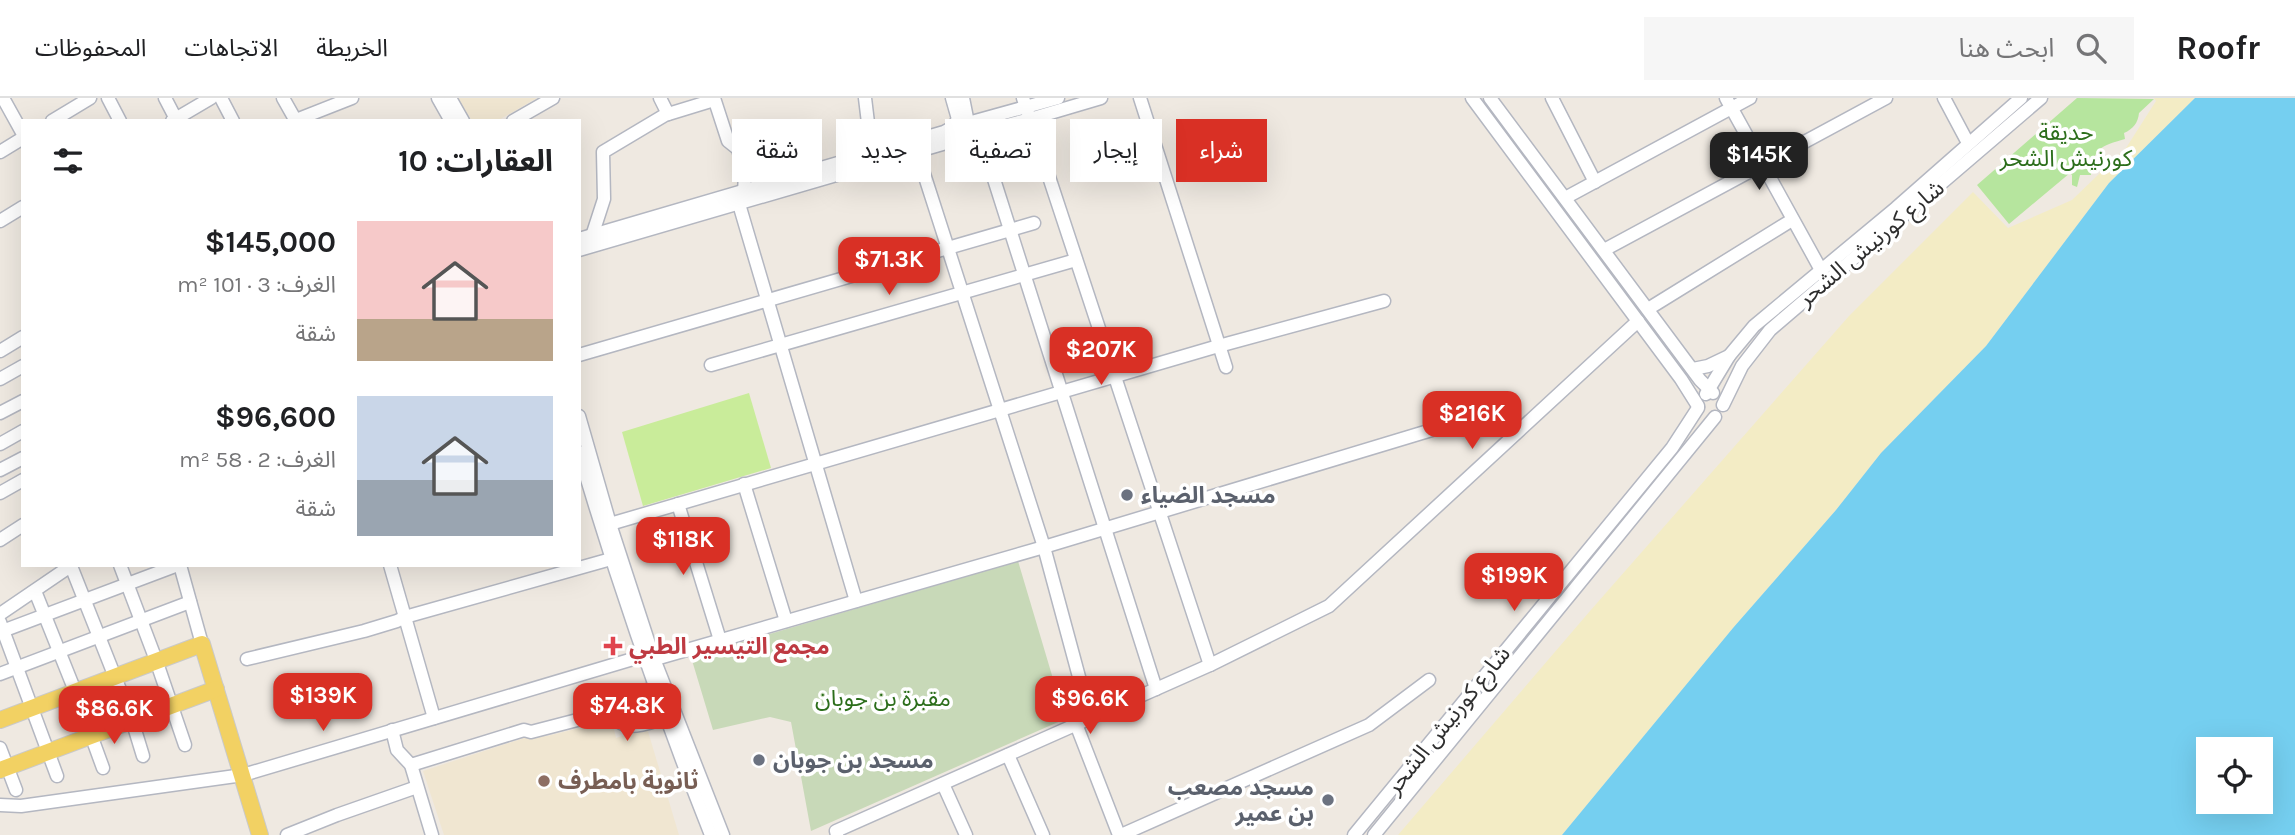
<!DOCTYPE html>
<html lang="ar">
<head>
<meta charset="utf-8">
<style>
	body { margin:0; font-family:Karla,"Noto Sans Arabic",sans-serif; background:#f6f6f6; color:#202124; direction:rtl; height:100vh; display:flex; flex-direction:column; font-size:26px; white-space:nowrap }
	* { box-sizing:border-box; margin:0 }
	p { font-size:23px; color:#757577 }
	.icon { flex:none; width:38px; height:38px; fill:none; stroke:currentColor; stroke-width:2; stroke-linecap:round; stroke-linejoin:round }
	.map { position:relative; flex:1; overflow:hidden; direction:ltr }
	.details { position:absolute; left:21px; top:21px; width:560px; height:448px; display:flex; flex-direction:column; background:#fff; border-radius:0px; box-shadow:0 7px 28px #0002; direction:rtl }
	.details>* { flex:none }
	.banner { position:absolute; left:602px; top:21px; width:665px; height:63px; direction:rtl; display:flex; gap:14px }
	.fabs { position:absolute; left:2196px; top:639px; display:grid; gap:14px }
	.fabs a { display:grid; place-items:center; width:77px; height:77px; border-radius:0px; background:#fff; box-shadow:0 7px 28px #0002; font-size:35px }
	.price { position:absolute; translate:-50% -60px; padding:0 16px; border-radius:14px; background:#d93025; color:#fff; font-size:23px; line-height:46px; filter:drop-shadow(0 2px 4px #0008) }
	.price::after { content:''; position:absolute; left:50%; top:42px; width:21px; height:16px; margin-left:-10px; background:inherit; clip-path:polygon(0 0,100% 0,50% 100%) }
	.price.selected { background:#222; color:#fff }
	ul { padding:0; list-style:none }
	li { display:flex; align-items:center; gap:21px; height:175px; padding:0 28px }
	li span { display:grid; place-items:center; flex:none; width:196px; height:140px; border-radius:0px; color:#555 }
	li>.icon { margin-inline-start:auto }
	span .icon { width:84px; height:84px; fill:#fffc; stroke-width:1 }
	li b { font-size:30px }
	h2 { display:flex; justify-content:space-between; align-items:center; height:84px; padding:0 28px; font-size:30px }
	.tag { padding:0 24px; border-radius:0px; background:#fff; box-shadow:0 7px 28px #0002; font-size:24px; line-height:63px }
	.tag.selected { background:#d93025; color:#fff }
	header { display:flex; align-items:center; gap:42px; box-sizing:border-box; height:98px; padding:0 35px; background:#fff; border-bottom:2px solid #e0e0e0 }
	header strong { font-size:33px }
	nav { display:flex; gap:38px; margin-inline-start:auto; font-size:24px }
	.search { width:490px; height:63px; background:#f6f6f6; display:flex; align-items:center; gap:18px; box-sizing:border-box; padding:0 24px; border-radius:0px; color:#757577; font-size:26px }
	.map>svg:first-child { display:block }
	.education { fill:#f0e6d1 }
	.green { fill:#b6e59e }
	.sand { fill:#f3ecc5 }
	.cemetery { fill:#c8d9b8 }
	.pitch { fill:#c9ec9a }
	.water { fill:#75cff0; fill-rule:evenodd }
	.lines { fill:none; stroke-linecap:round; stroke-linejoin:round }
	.minor-casing { stroke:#b4b7c1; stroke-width:15 }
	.major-casing { stroke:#c9c9c9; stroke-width:18 }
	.minor { stroke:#fff; stroke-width:12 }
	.major { stroke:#f2d163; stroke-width:16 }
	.worship-dot { fill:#6b7280; stroke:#fff; stroke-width:2.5 }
	.health-dot { fill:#e0444e; stroke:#fff; stroke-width:2.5 }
	.education-dot { fill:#8d6e63; stroke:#fff; stroke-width:2.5 }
	.labels { text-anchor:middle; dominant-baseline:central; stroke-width:7; stroke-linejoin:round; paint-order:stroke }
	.park-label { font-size:23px; fill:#2c6e1b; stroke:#fff }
	.street-label { font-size:23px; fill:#2e2e2e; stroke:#fff }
	.worship-label { font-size:23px; font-weight:bold; fill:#5b616d; stroke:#fff; text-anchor:start }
	.health-label { font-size:23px; font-weight:bold; fill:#be3a42; stroke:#fff; text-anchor:start }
	.education-label { font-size:23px; font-weight:bold; fill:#785e54; stroke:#fff; text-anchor:start }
</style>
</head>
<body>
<header>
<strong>Roofr</strong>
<div class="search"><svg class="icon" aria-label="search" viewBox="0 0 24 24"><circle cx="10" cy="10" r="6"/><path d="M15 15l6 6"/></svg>ابحث هنا</div>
<nav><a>الخريطة</a><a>الاتجاهات</a><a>المحفوظات</a></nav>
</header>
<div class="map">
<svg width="2295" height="737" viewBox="0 0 2295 737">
	<rect width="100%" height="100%" fill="#efe9e1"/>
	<g class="education">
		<polygon points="458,0 537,0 497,23 472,23"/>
		<polygon points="612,622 616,640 647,630 679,737 444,737 423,673 536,636 547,638"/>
	</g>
	<path class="green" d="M2077 0 2154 1 2139 15C2138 25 2133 31 2124 35L2125 41C2101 48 2093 50 2091 77H2080L2077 89 2072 87V77L2070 75 2009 126 1977 87Z"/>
	<polygon class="sand" points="2154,0 2195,0 2109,85 1986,248 1881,355 1836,412 1733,530 1562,737 1398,737 1590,513 1849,218 1973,94 2008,130 2072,102 2126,50 2156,3"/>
	<polygon class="cemetery" points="1018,463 1065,621 811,733 791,624 770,619 713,632 691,559"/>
	<polygon class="pitch" points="749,295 771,370 643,408 622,334"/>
	<path class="water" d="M2195 0H2295V737H1562L1733 530 1836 412 1881 355 1986 248 2109 85ZM2208 651H2261V704H2208Z"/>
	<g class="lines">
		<g class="minor-casing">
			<g id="minor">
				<polyline points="3,0 23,36"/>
				<polyline points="108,0 120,23"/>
				<polyline points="165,0 177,23"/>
				<polyline points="221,0 233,23"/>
				<polyline points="283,0 296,23"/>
				<polyline points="438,0 451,23"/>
				<polyline points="450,0 463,23"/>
				<polyline points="660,0 668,16"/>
				<polyline points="714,0 728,43 738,51 745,76 744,94"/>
				<polyline points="865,0 869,33 875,55"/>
				<polyline points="1023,0 1210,567"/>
				<polyline points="1140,0 1226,269"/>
				<polyline points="1472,0 1681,281 1698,308"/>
				<polyline points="1490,0 1700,282 1713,295"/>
				<polyline points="1552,0 1595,84"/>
				<polyline points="1726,0 1821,172"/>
				<polyline points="1944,0 1968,45"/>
				<polyline points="296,22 352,0"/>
				<polyline points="52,23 90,0"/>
				<polyline points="172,23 211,0"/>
				<polyline points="513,23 553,0"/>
				<polyline points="968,25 1058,0"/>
				<polyline points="979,34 1156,591"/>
				<polyline points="972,36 1030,21 1101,0"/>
				<polyline points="0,54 23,40"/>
				<polyline points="917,54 1044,449 1082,590 1076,626 1119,737"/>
				<polyline points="1565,100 1750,0"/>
				<polyline points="739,106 856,503"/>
				<polyline points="0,123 23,109"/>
				<polyline points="592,138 604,101 603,54 665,17 714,2"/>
				<polyline points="579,141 944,34 953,29 958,21 952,0"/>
				<polyline points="579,152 946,45 958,39 968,25 963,0"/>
				<polyline points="1604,152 1886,0"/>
				<polyline points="1648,211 1792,122"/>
				<polyline points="0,253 23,239"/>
				<polyline points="579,257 1034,125"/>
				<polyline points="711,267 1076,162"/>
				<polyline points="1693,271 1708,268 1729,258"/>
				<polyline points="0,281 23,268"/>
				<polyline points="1706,296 1729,258 1754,228 1896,110 2021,0"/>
				<polyline points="1723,307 1742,268 1770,232 2041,0"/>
				<polyline points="0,315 23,303"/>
				<polyline points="579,318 610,426 654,561 723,737"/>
				<polyline points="0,346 23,333"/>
				<path d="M579 354C617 484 661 611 711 737"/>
				<polyline points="0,372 23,360"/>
				<polyline points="744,386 786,523"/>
				<polyline points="0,395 23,382"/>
				<polyline points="678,406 720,542"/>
				<polyline points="610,426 1215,249 1384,203"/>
				<polyline points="0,442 23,427"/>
				<polyline points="120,467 156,562 185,647"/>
				<polyline points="180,467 202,546"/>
				<polyline points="390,467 434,620"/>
				<polyline points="71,468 132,622 143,658"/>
				<polyline points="35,493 75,593 103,670"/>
				<polyline points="0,516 72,467"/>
				<polyline points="0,524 57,678"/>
				<polyline points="0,534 178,467"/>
				<polyline points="247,561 364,533 397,523 405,519 611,461"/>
				<polyline points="645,564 1044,449 1435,331"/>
				<polyline points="0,576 190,504"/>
				<path d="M612 613C621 638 647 625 665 620"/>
				<polyline points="392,632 397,652 411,667 432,737"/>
				<polyline points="0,650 16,692"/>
				<polyline points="1008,657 1043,737"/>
				<polyline points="411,667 524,632 531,634 612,613 617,603 622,600 654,590"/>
				<polyline points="943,686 966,737"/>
				<polyline points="0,707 21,708 243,677 643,558"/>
				<polyline points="287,737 337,717 417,689"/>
				<polyline points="837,737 836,733 1210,567 1329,508 1638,223"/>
				<polyline points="1121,737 1369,627 1429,582"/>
				<polyline points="1354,737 1672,350 1698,310"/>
				<polyline points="1374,737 1715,319"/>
			</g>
		</g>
		<g class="major-casing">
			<g id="major">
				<polyline points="0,622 202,546 260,737"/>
				<polyline points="0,672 216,591"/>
			</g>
		</g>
		<use href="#minor" class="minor"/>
		<use href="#major" class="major"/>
	</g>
	<g class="worship-dot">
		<circle cx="1127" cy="397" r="7"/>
		<circle cx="759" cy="662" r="7"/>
		<circle cx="1328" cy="702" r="7"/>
	</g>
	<path class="health-dot" d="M609.5 537.5h7v7h7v7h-7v7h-7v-7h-7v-7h7z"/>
	<circle class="education-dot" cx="544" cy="683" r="7"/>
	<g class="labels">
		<g class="park-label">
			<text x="2066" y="34">حديقة<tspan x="2066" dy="26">كورنيش الشحر</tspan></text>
			<text x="883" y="600">مقبرة بن جوبان</text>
		</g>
		<g class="street-label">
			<text transform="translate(1871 145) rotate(-40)">شارع كورنيش الشحر</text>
			<text transform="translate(1448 622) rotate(-51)">شارع كورنيش الشحر</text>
		</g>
		<g class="worship-label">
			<text x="1141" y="397">مسجد الضياء</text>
			<text x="773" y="662">مسجد بن جوبان</text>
			<text x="1314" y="689" text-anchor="end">مسجد مصعب<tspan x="1314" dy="26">بن عمير</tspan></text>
		</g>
		<g class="health-label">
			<text x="629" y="548">مجمع التيسير الطبي</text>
		</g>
		<g class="education-label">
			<text x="558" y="683">ثانوية بامطرف</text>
		</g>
	</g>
</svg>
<div class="fabs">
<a><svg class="icon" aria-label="locate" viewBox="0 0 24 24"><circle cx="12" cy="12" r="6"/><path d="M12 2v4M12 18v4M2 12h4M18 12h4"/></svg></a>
</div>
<b class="price selected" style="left:1759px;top:94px">$145K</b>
<b class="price" style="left:889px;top:199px">$71.3K</b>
<b class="price" style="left:1101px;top:289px">$207K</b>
<b class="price" style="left:1472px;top:353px">$216K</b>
<b class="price" style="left:683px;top:479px">$118K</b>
<b class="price" style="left:1514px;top:515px">$199K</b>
<b class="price" style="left:323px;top:635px">$139K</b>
<b class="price" style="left:1090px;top:638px">$96.6K</b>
<b class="price" style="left:627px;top:645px">$74.8K</b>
<b class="price" style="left:114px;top:648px">$86.6K</b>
<div class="banner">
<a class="tag selected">شراء</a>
<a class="tag">إيجار</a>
<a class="tag">تصفية</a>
<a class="tag">جديد</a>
<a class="tag">شقة</a>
</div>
<section class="details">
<h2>العقارات: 10<svg class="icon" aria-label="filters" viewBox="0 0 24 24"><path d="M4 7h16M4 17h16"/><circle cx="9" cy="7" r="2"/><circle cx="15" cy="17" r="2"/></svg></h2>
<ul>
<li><span style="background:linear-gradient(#f6c9c9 70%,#b9a48a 0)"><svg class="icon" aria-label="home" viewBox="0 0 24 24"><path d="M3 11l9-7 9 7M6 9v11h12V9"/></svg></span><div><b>$145,000</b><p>الغرف: 3 · 101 m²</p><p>شقة</p></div></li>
<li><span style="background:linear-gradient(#c9d6e8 60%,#9aa5b1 0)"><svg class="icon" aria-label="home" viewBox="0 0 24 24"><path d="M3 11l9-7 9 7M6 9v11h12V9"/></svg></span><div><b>$96,600</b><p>الغرف: 2 · 58 m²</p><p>شقة</p></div></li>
</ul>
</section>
</div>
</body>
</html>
